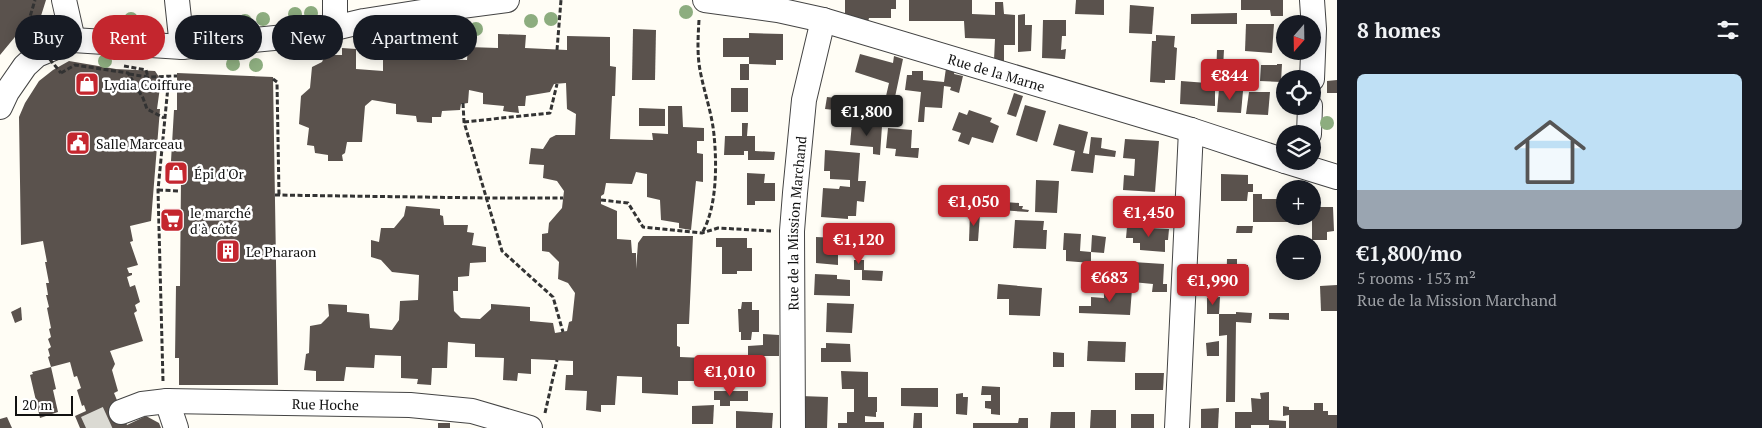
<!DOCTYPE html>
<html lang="en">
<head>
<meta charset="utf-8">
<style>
	body { margin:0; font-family:"PT Serif",serif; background:#242831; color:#f1f3f6; height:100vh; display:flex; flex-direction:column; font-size:19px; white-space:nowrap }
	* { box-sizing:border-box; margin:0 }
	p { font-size:16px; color:#9ea1a6 }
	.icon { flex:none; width:28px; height:28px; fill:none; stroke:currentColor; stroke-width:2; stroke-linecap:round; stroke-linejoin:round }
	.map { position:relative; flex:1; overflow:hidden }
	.details { display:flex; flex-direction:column; background:#171b24; width:425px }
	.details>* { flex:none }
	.hud { position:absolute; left:15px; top:15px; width:475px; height:45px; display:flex; gap:10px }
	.needle { width:32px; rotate:200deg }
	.fabs { position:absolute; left:1276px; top:15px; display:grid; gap:10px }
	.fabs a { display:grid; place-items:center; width:45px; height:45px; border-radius:50%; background:#171b24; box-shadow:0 2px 12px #0003; font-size:25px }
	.scale { position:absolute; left:15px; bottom:12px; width:58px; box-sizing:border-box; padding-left:5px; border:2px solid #111; border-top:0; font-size:14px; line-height:18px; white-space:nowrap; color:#111; -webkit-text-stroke:4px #fff; paint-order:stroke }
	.price { position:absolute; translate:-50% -42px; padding:0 11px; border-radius:5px; background:#c4262e; color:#fff; font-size:16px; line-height:32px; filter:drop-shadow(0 1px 2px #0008) }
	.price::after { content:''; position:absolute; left:50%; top:30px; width:15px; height:11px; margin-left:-8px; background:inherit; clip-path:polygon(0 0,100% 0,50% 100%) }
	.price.current { background:#222; color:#fff }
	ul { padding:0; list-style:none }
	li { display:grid; align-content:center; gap:10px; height:265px; padding:0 20px }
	li span { display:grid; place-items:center; height:155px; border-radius:8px; color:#555 }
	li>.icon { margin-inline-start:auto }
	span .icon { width:90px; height:90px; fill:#fffc; stroke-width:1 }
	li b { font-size:21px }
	h2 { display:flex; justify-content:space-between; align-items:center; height:60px; padding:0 20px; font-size:21px }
	.chip { padding:0 18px; border-radius:22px; background:#171b24; box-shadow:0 2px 12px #0003; font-size:18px; line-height:45px }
	.chip.current { background:#c4262e; color:#fff }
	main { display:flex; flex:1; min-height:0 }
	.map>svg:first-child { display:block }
	.building { fill:#5a524d }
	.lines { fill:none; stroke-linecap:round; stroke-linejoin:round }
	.minor-tunnel { stroke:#dbdad3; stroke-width:24; stroke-dasharray:24 12; stroke-linecap:butt }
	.minor-casing { stroke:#444; stroke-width:26 }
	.path { stroke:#333; stroke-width:3; stroke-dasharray:5 2.5; stroke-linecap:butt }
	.minor { stroke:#fff; stroke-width:24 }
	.path-bridge { stroke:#333; stroke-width:3; stroke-dasharray:5 2.5; stroke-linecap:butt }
	.tree { fill:#8dad7f }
	.labels { text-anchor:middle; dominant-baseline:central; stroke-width:5; stroke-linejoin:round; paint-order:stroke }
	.street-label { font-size:14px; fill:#111; stroke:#fff }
	.poi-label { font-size:14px; fill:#111; stroke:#fff; text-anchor:start }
</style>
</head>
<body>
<main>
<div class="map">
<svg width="1337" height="428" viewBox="0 0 1337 428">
	<rect width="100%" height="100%" fill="#fffdf5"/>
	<g class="building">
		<polygon points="0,0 46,0 40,19 29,20 0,55"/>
		<polygon points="845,0 896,0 896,9 891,9 891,18 869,18 868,22 845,15"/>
		<polygon points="909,0 972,0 972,14 995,15 995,2 1003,2 1004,14 1015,15 1015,45 1004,45 1004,63 994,60 995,39 965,38 964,21 909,21"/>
		<polygon points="1076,0 1104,0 1104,15 1075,14"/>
		<polygon points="1241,0 1283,0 1283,16 1271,16 1270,10 1241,10"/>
		<polygon points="1130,5 1154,7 1152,34 1129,33"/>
		<polygon points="1237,13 1237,24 1191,24 1191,14"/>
		<polygon points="1025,14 1025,25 1032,25 1031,51 1018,52 1018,15"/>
		<polygon points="1043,20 1066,20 1066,36 1062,36 1061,50 1066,49 1065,59 1042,58"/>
		<polygon points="1246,24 1274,24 1272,53 1245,51"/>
		<polygon points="633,29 656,30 655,80 632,80"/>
		<polygon points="749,33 783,34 783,60 776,60 776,65 749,64 749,57 723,57 723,38 749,38"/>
		<polygon points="498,34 526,35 525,48 567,50 567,36 610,37 610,66 616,67 615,96 612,96 610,139 653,140 652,133 668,134 668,106 682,106 683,127 704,128 704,141 697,141 697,153 703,154 703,182 696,181 691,230 679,228 679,223 661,220 660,200 647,197 647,174 636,172 632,184 606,183 604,194 601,196 601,204 617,211 617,239 631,240 632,253 636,253 636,269 638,243 643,236 693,236 689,324 677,324 677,346 680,347 680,357 704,358 703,381 678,381 678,395 642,393 642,377 617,376 615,405 601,405 601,412 586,410 587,391 565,390 566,375 573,375 573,361 531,359 531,374 518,373 517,381 503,380 504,358 475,357 475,344 448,342 447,368 432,368 431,385 417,384 418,379 401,378 401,356 375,355 374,368 346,367 344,381 316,381 316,371 304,370 306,354 309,353 310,326 321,324 329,316 328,304 347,305 347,312 369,314 370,328 392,330 399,320 400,301 418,300 419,275 392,272 381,260 371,257 371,240 379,242 381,228 394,228 404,216 406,206 440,209 440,215 443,216 444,225 468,225 467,232 474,233 472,245 486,247 486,262 470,263 469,276 458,277 458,291 453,291 454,311 461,318 480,319 491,309 491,304 530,307 530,321 553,323 555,333 567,331 569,322 572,321 575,293 568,283 558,279 559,262 549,252 542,251 542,234 548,233 549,223 562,208 564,191 557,181 543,178 544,165 529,164 531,148 543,149 550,138 556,135 575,135 576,114 567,109 566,83 554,84 550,92 526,96 525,106 518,106 519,113 503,111 504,106 483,104 483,93 469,90 468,103 461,104 460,110 442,111 441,117 432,117 432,123 417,122 416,116 396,114 396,104 372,100 365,106 362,142 347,142 345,153 342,155 343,161 328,161 328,155 315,153 314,146 307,145 309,128 299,124 301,96 310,88 312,67 322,62 326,53 334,50 334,55 342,55 342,48 356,49 356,69 383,71 383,57 412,58 413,35 426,35 426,43 440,45 439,59 467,60 468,47 498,48"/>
		<polygon points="1156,35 1175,36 1174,47 1177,48 1175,80 1165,80 1165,83 1150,82 1152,41 1156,41"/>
		<polygon points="1217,50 1224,50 1223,68 1238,69 1239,74 1244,74 1245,64 1252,64 1250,81 1216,78"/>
		<polygon points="860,54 893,63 894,56 903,59 895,97 886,96 889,83 855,72"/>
		<polygon points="69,61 116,69 155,71 161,80 157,109 160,109 151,221 130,226 133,241 130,242 138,265 127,268 129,273 132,273 132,275 127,277 130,287 135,285 140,302 135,305 137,311 134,313 143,341 110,351 115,364 112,370 118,391 114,393 127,425 146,416 159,423 161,428 80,428 75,416 86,411 84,405 82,406 77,390 81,388 77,376 74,377 70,362 51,367 48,357 50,356 48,349 51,347 48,339 51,337 49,329 51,328 47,308 49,307 46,295 48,295 46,283 49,283 45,262 47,262 43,241 21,245 19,117 25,103 39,81 53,70"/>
		<rect x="740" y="64" width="9" height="16"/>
		<polygon points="1277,64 1282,64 1281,82 1260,81 1261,65 1277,65"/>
		<polygon points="946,68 955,70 954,74 963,76 959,93 950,90 951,87 944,86 942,108 925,107 924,122 918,122 921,92 905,90 907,75 912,75 912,71 923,71 923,80 944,82"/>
		<polygon points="177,73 273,77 278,385 179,385 179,358 175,358 176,286 180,286 181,179 170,178 174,110 177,110"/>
		<polygon points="1337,80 1337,93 1327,93 1327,81"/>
		<polygon points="1181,81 1207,83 1207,90 1215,90 1215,106 1180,104"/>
		<rect x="731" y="88" width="17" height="24"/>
		<polygon points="1219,89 1243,91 1241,113 1217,112"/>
		<polygon points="1249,92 1270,92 1268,115 1246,114"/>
		<polygon points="1014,93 1023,96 1016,117 1007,114"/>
		<polygon points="827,97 846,99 844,111 825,109"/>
		<polygon points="885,103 894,105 893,110 899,111 899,119 882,117"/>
		<polygon points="1025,105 1046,111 1037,142 1016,135"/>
		<polygon points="639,108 665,109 665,126 639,126"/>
		<polygon points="969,110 992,118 990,122 999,126 993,143 972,137 969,145 958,141 961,133 952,130 959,112 967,115"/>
		<polygon points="742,123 748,123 747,136 755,136 755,151 775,152 774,160 748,160 748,151 744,151 744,155 724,155 725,136 742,136"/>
		<polygon points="852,123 882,126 880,155 873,154 873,147 850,145"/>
		<polygon points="1059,124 1088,132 1083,153 1089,154 1091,137 1102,138 1101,148 1116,151 1115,157 1095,155 1093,173 1071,171 1075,151 1053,145"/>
		<polygon points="888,128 912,130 911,148 919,148 918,158 895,156 896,149 886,148"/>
		<polygon points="1125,139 1159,141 1155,192 1123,190 1124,175 1134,176 1135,159 1123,158"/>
		<polygon points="825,150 860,153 858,181 866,181 864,202 857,201 856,216 848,216 848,219 821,217 823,188 839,189 840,186 850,187 850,180 830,179 830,171 824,171"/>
		<polygon points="747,173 765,174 764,183 775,183 775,201 755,201 755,205 747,205"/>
		<polygon points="1221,174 1248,175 1248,184 1253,184 1253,192 1248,192 1247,201 1221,201"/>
		<polygon points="1036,180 1059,181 1057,213 1035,212"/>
		<polygon points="984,192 992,192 992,201 1019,203 1019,206 1023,206 1022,209 1029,210 1028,212 983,209"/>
		<polygon points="1253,194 1262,194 1262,199 1280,199 1279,196 1285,195 1285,216 1305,216 1305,222 1253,222"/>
		<polygon points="1312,207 1333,207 1334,231 1327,232 1327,240 1312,240"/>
		<polygon points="970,213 980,214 978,241 969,241"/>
		<polygon points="1015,220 1044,221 1043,230 1047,230 1046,249 1013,248"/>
		<polygon points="1237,226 1253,226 1252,233 1236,233"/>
		<polygon points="1127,227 1169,229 1168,240 1165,240 1165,252 1140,250 1140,243 1133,243 1133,238 1126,238"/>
		<polygon points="1064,233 1081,234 1080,251 1091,252 1092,235 1106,237 1104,253 1091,252 1091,263 1066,261 1066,250 1063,250"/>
		<polygon points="816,237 838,238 838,265 816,263"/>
		<polygon points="716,238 747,238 747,248 752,248 752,271 737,271 737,274 722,274 722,247 716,247"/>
		<polygon points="1227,259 1237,259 1237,264 1248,265 1248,288 1226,288"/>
		<rect x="854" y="260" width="10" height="10"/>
		<polygon points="1133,262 1164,264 1163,284 1167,284 1167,292 1152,292 1153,284 1132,282"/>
		<polygon points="862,270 883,271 882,281 862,280"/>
		<polygon points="815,274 837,275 837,279 850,280 850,296 814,295"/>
		<polygon points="998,284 1042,288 1040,316 1009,315 1009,299 997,299"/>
		<polygon points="1337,285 1337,311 1321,311 1320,286"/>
		<polygon points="1104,288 1132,289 1130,315 1079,313 1079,306 1091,306 1091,297 1104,298"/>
		<polygon points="1220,297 1219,314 1207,314 1207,298"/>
		<polygon points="742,302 752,302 752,310 759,310 759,332 752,332 751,340 741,340 741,332 739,332 738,309 741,309"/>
		<polygon points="827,303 854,304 852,333 826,332"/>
		<polygon points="21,307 22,320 15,323 11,312"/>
		<polygon points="1236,312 1252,313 1251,323 1236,322 1235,402 1226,402 1227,335 1219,336 1219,314 1236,314"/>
		<polygon points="1269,313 1289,313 1289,320 1269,319"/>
		<polygon points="763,334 779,335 779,356 748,356 748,346 763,345"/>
		<polygon points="1088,341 1126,342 1125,362 1087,361"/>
		<polygon points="1219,341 1219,356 1207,356 1206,343"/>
		<polygon points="826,343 850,344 851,362 821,362 821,348 826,348"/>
		<polygon points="1053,352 1064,353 1064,367 1053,367"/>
		<polygon points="51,367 56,389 53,390 58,412 40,418 30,375 33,374 32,372"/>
		<polygon points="841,371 868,372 868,397 877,397 877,412 876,412 876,417 865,416 865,422 884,422 884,428 838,428 838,423 847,423 847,412 854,412 854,389 842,389"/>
		<polygon points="1135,373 1164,373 1163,390 1135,390"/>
		<polygon points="982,386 1000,387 1000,415 991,414 991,409 985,408 985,401 991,401 991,395 981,395"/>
		<polygon points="901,388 938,388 938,407 901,406"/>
		<polygon points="714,391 748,391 748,401 730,401 730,406 720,406 720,400 714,400"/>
		<polygon points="1269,392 1269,420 1286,421 1286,428 1269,428 1269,425 1251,425 1251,428 1235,428 1235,412 1252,412 1251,398 1261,399 1260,393"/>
		<polygon points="963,393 963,397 968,397 967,415 956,414 956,394"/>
		<polygon points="801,396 828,397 827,428 801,428"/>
		<polygon points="1314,403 1323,403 1323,411 1328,411 1328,415 1337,415 1337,428 1289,428 1289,415 1283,416 1283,406 1289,407 1289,410 1314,410"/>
		<polygon points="714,405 713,424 692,424 692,406"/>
		<polygon points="1219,408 1218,428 1201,428 1201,409"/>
		<polygon points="1091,410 1116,410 1116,428 1090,428"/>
		<polygon points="736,411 773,413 772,428 736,428"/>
		<polygon points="1051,412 1075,412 1075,428 1050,428"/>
		<polygon points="914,413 922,413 922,428 913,428"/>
		<rect x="1131" y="414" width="23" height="14"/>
		<polygon points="7,417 12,428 0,428 0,419"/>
		<polygon points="1019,418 1028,418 1028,428 973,428 973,423 1018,423"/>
		<rect x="438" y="423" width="12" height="5"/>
	</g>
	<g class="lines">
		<polyline class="minor-tunnel" points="86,428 121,412"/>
		<g class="minor-casing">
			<g id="minor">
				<polyline points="64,0 73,40"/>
				<polyline points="177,0 182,47"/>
				<polyline points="335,0 335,28"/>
				<path id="s1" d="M705 0 778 10 823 20 1191 130 1285 161"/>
				<polyline points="1312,79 1314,29 1312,0"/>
				<polyline points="0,107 7,92 25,66 37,55 73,40 182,47 305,35 364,21 454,7 507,0"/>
				<polyline points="1309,134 1310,106"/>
				<polyline points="1285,161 1337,177"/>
				<polyline points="167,401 176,428"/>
				<path id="s2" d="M121 412 142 404 167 401 410 405 472 411 530 428"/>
				<path id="s3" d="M793 428 792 231 795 193 804 100 823 20"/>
				<polyline points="1177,428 1191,130"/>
			</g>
		</g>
		<g class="path">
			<path d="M699 20C698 37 697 54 700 70 704 92 712 113 714 135 717 164 717 208 702 233"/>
			<polyline points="460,28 461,59"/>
			<polyline points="26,30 35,0"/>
			<polyline points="557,50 561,0"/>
			<polyline points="124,66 146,70 148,77"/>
			<polyline points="61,73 75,65 128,73 143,98 147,109 164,118"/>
			<polyline points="129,74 148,77 177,76"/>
			<polyline points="273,79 277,82 279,195"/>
			<polyline points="463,103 464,122 502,251 553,297 563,332"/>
			<polyline points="464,122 550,113 557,84"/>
			<polyline points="158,190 180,191"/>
			<polyline points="275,195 487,198 563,198"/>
			<polyline points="601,200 628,203 643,227 702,233 718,228 771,231"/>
			<polyline points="163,381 158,190 169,76"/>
			<polyline points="545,413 557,360"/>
		</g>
		<use href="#minor" class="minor"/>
		<polyline class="path-bridge" points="26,30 61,73"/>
	</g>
	<g class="tree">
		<circle cx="686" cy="12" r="7"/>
		<circle cx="311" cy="13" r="7"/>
		<circle cx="295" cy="14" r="7"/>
		<circle cx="131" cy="19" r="7"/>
		<circle cx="263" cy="19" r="7"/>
		<circle cx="551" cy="19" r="7"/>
		<circle cx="245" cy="21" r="7"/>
		<circle cx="531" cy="21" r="7"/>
		<circle cx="228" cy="24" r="7"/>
		<circle cx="476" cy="29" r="7"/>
		<circle cx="439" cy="30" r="7"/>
		<circle cx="454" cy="30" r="7"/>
		<circle cx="105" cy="61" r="7"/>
		<circle cx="233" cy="64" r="7"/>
		<circle cx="256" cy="65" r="7"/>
		<circle cx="1327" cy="123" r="7"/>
	</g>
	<defs>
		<g id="shop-square" transform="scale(1.25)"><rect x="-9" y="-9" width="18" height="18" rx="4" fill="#c4262e" stroke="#fff"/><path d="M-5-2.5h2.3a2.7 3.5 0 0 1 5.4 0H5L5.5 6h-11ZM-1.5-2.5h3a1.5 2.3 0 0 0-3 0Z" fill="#fff"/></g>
		<g id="civic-square" transform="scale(1.25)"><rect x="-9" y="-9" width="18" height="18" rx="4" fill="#c4262e" stroke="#fff"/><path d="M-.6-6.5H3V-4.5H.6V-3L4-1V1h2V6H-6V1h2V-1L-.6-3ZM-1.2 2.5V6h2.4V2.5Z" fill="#fff"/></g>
		<g id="supermarket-square" transform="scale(1.25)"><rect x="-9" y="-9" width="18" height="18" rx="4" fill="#c4262e" stroke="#fff"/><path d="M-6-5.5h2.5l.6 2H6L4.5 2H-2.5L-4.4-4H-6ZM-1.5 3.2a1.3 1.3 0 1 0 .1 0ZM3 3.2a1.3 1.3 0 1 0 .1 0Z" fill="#fff"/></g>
		<g id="building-square" transform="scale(1.25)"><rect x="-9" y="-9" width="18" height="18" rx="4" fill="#c4262e" stroke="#fff"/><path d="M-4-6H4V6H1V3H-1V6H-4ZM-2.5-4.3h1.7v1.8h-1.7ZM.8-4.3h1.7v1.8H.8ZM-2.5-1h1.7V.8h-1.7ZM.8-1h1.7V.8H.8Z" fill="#fff"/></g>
	</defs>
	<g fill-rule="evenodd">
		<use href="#shop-square" x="87" y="84"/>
		<use href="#civic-square" x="78" y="143"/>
		<use href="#shop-square" x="176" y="173"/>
		<use href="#supermarket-square" x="172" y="220"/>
		<use href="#building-square" x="228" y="251"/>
	</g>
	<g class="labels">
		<g class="street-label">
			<text stroke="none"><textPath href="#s1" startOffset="301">Rue de la Marne</textPath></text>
			<text stroke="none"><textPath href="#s3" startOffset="205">Rue de la Mission Marchand</textPath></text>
			<text stroke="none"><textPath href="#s2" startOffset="206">Rue Hoche</textPath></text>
		</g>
		<g class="poi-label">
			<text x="104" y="84">Lydia Coiffure</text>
			<text x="96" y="143">Salle Marceau</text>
			<text x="194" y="173">Épi d'Or</text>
			<text x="190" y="212">le marché<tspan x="190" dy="16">d'à côté</tspan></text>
			<text x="246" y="251">Le Pharaon</text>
		</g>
	</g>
</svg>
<div class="fabs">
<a><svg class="needle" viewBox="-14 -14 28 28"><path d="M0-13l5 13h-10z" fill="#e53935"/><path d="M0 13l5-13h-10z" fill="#9ea1a6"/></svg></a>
<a><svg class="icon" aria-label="locate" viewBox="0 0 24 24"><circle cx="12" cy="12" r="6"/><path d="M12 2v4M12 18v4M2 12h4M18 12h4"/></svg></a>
<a><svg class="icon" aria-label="layers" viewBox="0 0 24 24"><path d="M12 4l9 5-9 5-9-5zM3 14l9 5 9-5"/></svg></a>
<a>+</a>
<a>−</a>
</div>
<div class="scale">20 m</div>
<b class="price" style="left:1230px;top:101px">€844</b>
<b class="price current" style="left:867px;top:137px">€1,800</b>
<b class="price" style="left:974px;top:227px">€1,050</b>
<b class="price" style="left:1149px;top:238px">€1,450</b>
<b class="price" style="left:859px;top:265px">€1,120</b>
<b class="price" style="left:1110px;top:303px">€683</b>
<b class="price" style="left:1213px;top:306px">€1,990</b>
<b class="price" style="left:730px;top:397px">€1,010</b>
<div class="hud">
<a class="chip">Buy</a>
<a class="chip current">Rent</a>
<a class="chip">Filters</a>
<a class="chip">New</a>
<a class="chip">Apartment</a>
</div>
</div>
<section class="details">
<h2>8 homes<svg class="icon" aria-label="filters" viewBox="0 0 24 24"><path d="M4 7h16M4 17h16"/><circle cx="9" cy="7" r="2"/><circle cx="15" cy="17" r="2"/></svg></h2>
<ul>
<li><span style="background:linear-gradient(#bfe0f5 75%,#9aa5b1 0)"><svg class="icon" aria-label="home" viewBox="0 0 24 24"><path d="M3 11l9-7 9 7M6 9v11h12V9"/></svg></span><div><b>€1,800/mo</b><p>5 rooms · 153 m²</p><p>Rue de la Mission Marchand</p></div></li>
</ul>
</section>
</main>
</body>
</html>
